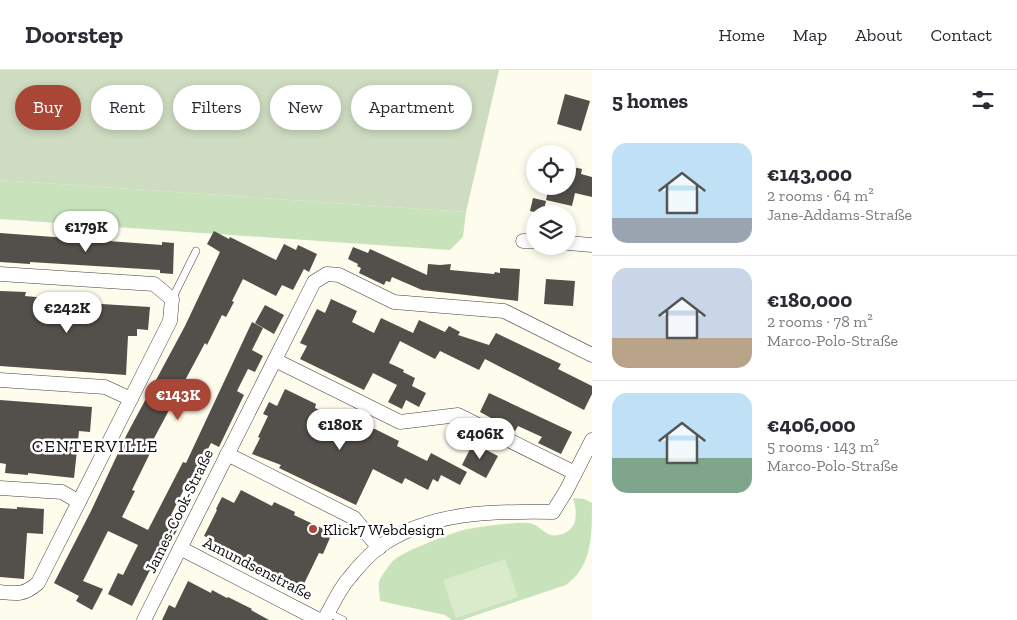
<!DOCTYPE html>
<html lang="en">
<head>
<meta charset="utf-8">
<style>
	body { margin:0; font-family:"Zilla Slab",serif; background:#f7f7f7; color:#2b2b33; height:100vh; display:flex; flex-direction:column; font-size:19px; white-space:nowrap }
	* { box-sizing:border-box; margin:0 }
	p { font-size:16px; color:#7c7c81 }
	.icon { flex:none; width:28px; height:28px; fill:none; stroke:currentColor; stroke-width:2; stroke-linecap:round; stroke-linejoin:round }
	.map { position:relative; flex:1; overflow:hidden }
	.side { display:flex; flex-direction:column; background:#fff; width:425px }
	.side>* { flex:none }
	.hud { position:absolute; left:15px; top:15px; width:475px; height:45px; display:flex; gap:10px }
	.controls { position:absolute; left:526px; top:75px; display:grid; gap:10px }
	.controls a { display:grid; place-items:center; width:50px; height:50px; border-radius:50%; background:#fff; box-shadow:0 2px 8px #0003; font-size:25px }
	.price { position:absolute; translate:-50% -42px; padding:0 11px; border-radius:18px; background:#fff; color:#222; font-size:16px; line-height:32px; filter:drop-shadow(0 1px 2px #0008) }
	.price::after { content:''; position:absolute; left:50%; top:30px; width:15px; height:11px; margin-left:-8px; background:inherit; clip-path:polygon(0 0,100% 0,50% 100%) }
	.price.current { background:#aa4636; color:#fff }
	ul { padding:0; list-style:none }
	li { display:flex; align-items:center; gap:15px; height:125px; padding:0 20px }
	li+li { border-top:1px solid #e1e1e2 }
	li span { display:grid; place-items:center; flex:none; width:140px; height:100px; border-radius:15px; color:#555 }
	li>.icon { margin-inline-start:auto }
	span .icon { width:60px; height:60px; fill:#fffc; stroke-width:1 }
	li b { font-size:21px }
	h2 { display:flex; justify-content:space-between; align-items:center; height:60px; padding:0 20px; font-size:21px }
	.pill { padding:0 18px; border-radius:22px; background:#fff; box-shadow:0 2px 8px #0003; font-size:18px; line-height:45px }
	.pill.current { background:#aa4636; color:#fff }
	header { display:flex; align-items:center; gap:30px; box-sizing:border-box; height:70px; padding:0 25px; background:#fff; border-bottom:1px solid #e1e1e2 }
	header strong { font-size:24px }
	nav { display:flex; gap:28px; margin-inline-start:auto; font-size:18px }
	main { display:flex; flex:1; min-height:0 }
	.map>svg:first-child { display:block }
	.green { fill:#c8e3bb }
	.cemetery { fill:#cedcc1 }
	.pitch { fill:#daebcc }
	.building { fill:#534f4a }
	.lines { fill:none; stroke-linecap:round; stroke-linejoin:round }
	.service-casing { stroke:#3f3f3f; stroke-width:8 }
	.minor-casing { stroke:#3f3f3f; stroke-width:15 }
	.service { stroke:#fff; stroke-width:7 }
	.minor { stroke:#fff; stroke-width:14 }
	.poi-dot { fill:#aa4636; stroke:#fff; stroke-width:2 }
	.labels { text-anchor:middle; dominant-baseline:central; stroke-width:5; stroke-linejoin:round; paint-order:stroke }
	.street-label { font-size:16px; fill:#0c0c0c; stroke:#fff }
	.poi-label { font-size:16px; fill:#0c0c0c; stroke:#fff; text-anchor:start }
	.neighbourhood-label { font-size:18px; letter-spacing:1px; fill:#0c0c0c; stroke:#fff }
</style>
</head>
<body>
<header>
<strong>Doorstep</strong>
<nav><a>Home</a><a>Map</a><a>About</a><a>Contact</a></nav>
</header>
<main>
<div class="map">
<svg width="592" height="550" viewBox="0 0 592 550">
	<rect width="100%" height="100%" fill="#fdfced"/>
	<g class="green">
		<polygon points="0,110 466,142 463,167 450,180 0,149"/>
		<path d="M573 428 584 429 592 433C592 467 592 496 566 515L462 550H452L445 545 380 531C380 526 378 517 379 512 380 508 391 492 394 490 402 482 451 463 464 460 477 457 516 452 528 453 541 454 544 468 559 465 578 461 578 443 573 428Z"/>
	</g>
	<polygon class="cemetery" points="0,0 499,0 466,142 0,110"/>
	<polygon class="pitch" points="505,489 518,527 456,548 443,510"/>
	<g class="building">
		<polygon points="565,24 590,31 581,61 557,54"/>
		<polygon points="568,96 582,99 581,104 592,107 592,127 575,123 572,136 546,130 549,116 568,116"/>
		<polygon points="533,128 546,131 543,144 530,141"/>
		<polygon points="214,161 229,169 230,167 276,190 284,174 296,180 298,175 317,184 309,202 304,199 293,220 282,215 276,226 243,209 232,231 234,232 226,247 222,245 207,275 205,273 152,372 155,373 132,420 135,421 122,447 148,460 183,392 186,393 252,252 263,258 252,280 263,286 255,302 248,299 237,321 244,325 219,377 211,373 198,399 204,402 195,421 185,417 171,445 182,451 154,502 150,500 132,536 108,524 118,503 123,505 138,475 108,461 83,511 103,519 92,540 76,531 79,526 54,513 91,441 127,364 185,256 220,182 207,174"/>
		<polygon points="0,163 162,175 162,172 174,173 173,204 160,203 160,200 30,192 30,194 0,192"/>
		<polygon points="353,177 368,183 370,179 427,205 428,194 440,195 451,194 450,200 494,204 495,202 500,203 500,198 520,199 518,231 422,220 392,207 390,212 386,211 384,215 359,203 361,198 357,196 358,194 348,189"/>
		<polygon points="546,209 575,211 573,236 544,234"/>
		<polygon points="0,221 26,222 25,226 69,230 69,232 150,237 148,260 137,259 137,266 128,266 126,305 0,296"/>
		<polygon points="331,229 357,241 352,252 374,263 381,248 413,263 419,250 445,262 449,256 460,262 458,265 489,275 496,263 561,294 558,299 592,316 592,324 584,340 485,289 479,300 440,281 435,289 400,271 389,293 404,300 403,302 415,308 412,316 426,323 419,337 406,330 402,339 388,332 397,315 373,303 364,320 300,289 307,276 300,273 317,239 325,243"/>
		<polygon points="265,235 284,245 274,264 255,253"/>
		<polygon points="285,319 316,334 315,338 349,354 339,374 370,359 375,359 399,371 397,376 427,391 431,383 467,402 460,415 441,405 438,412 433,409 428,420 405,408 402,414 373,399 356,435 279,398 281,395 252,384 260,368 258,367 268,346 263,344 269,332 277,336"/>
		<polygon points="489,323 572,362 561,384 538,373 542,367 518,356 515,361 480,342"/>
		<polygon points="0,330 92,337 90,362 79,361 74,408 28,403 28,405 5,403 6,394 0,393"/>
		<polygon points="473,373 498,386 486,408 462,395"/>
		<polygon points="241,420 272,436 274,432 295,442 294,445 332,463 323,484 319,483 298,526 276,515 277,514 206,480 211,469 204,466 217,440 216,439 222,427 234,433"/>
		<polygon points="17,437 44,439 43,464 27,463 24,509 0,507 0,438 17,439"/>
		<polygon points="188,511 211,523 212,520 227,528 228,527 252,539 251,540 269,550 162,550 169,535 175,538"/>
	</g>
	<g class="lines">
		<g class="service-casing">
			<g id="service">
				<polyline points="172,229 196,181"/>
				<polyline points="328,543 343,550"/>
			</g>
		</g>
		<g class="minor-casing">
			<g id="minor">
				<polyline points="523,171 535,171"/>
				<polyline points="568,173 592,175"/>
				<path d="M0 204 154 214 172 229 170 251 38 513C24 525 18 524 0 522"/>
				<polyline points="275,290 400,352 458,345 575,403"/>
				<polyline points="0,310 105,317 131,329"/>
				<polyline points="227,384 354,448 379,478"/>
				<polyline points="0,418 62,422 79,432"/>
				<polyline points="180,478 319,550"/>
				<polyline points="144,550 314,212 327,204 339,205 394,232 504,241 592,285"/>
				<path d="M324 550C332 536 339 519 350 507 358 497 369 485 379 477 429 441 494 441 553 442L566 421 592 370"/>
			</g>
		</g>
		<use href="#service" class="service"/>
		<use href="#minor" class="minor"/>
	</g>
	<circle class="poi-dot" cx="313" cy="459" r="5"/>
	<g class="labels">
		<g class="street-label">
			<text transform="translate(179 441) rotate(-64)">James-Cook-Straße</text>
			<text transform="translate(258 498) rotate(27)">Amundsenstraße</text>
		</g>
		<g class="poi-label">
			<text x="323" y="459">Klick7 Webdesign</text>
		</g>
		<g class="neighbourhood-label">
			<text x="95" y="376">CENTERVILLE</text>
		</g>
	</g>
</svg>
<div class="controls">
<a><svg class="icon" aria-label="locate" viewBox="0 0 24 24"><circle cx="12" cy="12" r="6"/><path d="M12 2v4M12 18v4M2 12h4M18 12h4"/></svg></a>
<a><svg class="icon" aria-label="layers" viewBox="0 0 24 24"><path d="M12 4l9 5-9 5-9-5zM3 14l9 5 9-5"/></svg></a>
</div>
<b class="price" style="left:86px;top:183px">€179K</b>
<b class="price" style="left:67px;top:264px">€242K</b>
<b class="price current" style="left:178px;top:351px">€143K</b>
<b class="price" style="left:340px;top:381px">€180K</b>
<b class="price" style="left:480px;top:390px">€406K</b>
<div class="hud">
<a class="pill current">Buy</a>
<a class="pill">Rent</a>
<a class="pill">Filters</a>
<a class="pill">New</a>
<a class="pill">Apartment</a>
</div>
</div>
<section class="side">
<h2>5 homes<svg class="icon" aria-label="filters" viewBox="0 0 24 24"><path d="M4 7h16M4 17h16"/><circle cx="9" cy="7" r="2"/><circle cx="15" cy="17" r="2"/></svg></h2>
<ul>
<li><span style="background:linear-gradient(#bfe0f5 75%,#9aa5b1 0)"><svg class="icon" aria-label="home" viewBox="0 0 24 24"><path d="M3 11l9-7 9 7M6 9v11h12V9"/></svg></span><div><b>€143,000</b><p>2 rooms · 64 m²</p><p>Jane-Addams-Straße</p></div></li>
<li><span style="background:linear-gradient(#c9d6e8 70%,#b9a48a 0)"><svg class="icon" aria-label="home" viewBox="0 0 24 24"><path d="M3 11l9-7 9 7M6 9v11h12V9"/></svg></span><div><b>€180,000</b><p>2 rooms · 78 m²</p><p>Marco-Polo-Straße</p></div></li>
<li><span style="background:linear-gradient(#bfe0f5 65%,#7fa58c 0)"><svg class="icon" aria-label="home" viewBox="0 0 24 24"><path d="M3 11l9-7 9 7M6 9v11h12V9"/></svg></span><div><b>€406,000</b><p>5 rooms · 143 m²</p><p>Marco-Polo-Straße</p></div></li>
</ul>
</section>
</main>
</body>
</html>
